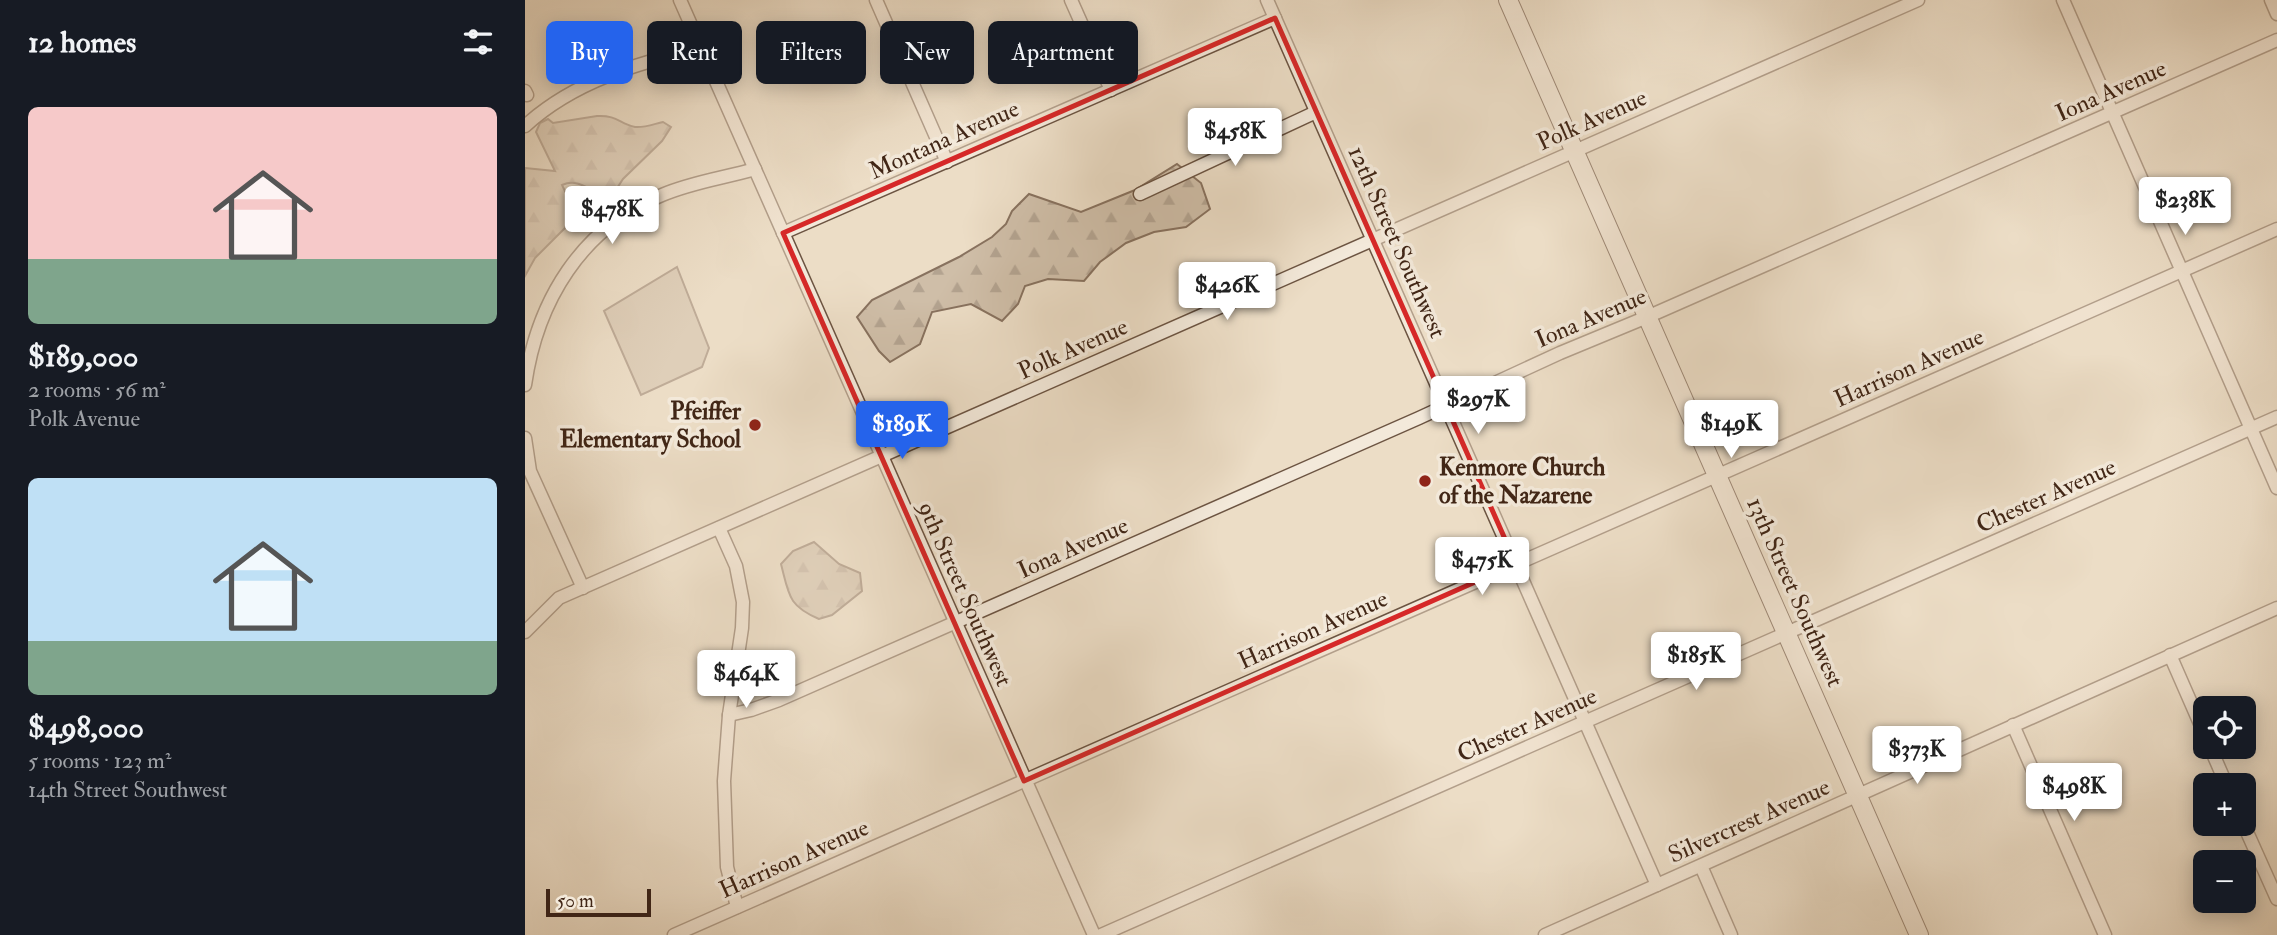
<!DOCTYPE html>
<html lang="en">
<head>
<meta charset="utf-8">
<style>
	body { margin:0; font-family:"IM FELL Double Pica",serif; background:#20242c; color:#f1f3f6; height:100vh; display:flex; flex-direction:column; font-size:26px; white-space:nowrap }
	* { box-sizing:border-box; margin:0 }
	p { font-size:23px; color:#9ea1a6 }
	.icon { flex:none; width:38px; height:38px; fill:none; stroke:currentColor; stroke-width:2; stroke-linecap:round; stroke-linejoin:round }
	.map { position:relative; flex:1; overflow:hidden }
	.panel { display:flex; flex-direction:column; background:#171b24; width:525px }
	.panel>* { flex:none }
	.guide { position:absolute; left:21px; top:21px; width:665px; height:63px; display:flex; gap:14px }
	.fabs { position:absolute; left:1668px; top:696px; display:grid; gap:14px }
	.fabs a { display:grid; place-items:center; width:63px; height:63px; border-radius:10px; background:#171b24; box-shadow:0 4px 18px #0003; font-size:35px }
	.scale { position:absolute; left:21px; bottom:18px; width:105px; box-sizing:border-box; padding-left:7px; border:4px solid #412616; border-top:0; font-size:19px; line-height:24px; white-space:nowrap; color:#412616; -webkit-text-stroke:5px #f3e9da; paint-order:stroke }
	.price { position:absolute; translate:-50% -60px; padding:0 16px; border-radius:7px; background:#fff; color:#222; font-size:23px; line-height:46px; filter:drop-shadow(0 2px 4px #0008) }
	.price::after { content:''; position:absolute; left:50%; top:42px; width:21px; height:16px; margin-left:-10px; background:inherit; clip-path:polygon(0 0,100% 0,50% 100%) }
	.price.on { background:#2563eb; color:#fff }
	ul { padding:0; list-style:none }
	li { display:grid; align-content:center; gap:14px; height:371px; padding:0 28px }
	li span { display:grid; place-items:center; height:217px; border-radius:10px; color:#555 }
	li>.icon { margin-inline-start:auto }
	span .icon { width:126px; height:126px; fill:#fffc; stroke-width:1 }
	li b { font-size:30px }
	h2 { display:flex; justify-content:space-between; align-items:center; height:84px; padding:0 28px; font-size:30px }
	.chip { padding:0 24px; border-radius:10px; background:#171b24; box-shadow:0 4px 18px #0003; font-size:24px; line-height:63px }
	.chip.on { background:#2563eb; color:#fff }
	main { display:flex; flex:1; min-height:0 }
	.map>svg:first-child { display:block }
	.forest { fill:url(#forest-firs); stroke:#88725f; stroke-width:2 }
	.garden { fill:#cfbea8; stroke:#88725f; stroke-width:2 }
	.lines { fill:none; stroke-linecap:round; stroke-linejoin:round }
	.street-casing { stroke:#6c5442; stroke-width:15 }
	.secondary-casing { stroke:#412616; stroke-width:20 }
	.street { stroke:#f3e9da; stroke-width:12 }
	.secondary { stroke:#f3e9da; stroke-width:18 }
	.marked { fill:none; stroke:#d62828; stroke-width:5; stroke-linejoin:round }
	.poi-dot { fill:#8f2418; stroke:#f3e9da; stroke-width:2.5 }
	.labels { text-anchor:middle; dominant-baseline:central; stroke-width:7; stroke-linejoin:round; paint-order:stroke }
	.street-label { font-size:24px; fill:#412616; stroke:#f3e9da }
	.poi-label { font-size:24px; font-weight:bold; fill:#412616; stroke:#f3e9da; text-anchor:end }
</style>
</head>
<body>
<main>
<section class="panel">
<h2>12 homes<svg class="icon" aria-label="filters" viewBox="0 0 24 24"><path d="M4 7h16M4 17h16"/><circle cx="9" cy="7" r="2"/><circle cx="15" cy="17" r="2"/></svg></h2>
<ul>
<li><span style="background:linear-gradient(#f6c9c9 70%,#7fa58c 0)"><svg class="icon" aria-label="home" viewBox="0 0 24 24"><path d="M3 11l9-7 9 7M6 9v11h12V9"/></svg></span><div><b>$189,000</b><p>2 rooms · 56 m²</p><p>Polk Avenue</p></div></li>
<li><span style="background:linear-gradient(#bfe0f5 75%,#7fa58c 0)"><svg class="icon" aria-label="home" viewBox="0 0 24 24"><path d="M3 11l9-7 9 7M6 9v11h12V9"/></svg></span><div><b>$498,000</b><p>5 rooms · 123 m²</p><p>14th Street Southwest</p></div></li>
</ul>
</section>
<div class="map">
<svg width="1752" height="935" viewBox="0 0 1752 935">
	<defs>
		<pattern id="forest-firs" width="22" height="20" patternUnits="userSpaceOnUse" patternTransform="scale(1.75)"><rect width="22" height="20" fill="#cfbea8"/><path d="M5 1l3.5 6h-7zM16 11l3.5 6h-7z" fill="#b3a390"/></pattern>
	</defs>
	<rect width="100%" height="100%" fill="#ecddc6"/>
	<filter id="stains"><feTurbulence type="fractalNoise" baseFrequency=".00286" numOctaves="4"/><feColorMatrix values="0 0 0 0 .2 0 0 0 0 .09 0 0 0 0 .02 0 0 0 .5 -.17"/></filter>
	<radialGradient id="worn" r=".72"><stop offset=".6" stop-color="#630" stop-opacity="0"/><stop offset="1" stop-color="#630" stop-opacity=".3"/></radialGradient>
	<g class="forest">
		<path d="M72 116C93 115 94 124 110 127 119 128 129 124 138 122L146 127 137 141 98 179 87 196C68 197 57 176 37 185L52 216 10 258 0 276V168L30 171 11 132 15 123 23 119 28 123Z"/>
		<polygon points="652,164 676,183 685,209 661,227 629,232 601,243 575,262 559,281 523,279 500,286 493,304 477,321 446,304 407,312 395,344 365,362 354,351 332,317 347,300 434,257 467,237 481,224 487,211 504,194 556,212 610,190"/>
		<path d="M289 542 314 564 335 573 337 591 307 615 294 619C263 606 264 595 256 564L268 551Z"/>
	</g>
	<polygon class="garden" points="152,267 184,348 177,367 116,395 79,311"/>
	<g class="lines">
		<g class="street-casing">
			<g id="street">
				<polyline points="155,0 569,935"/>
				<polyline points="351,0 422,162"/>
				<polyline points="546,0 586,90"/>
				<polyline points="742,0 1132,885"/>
				<polyline points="1538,0 1752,488"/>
				<polyline points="1746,0 1752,14"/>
				<polyline points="0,91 2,95"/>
				<path d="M0 126C49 81 113 63 176 48"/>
				<polyline points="615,194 791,112"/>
				<polyline points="258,233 750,18"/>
				<path d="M0 385C12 301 56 228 137 195 167 182 199 178 230 169"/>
				<polyline points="0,438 5,471 58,588"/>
				<polyline points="194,528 211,566 218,602 217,628 204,715 199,781 202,867 212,907"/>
				<polyline points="0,632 34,598 1393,0"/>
				<polyline points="1645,655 1680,735"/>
				<polyline points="204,715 226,710 254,700 894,418 1035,353 1122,317 1752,40"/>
				<polyline points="1488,725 1580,935"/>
				<polyline points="1685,747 1702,786"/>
				<polyline points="1718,823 1752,899"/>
				<polyline points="1176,866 1206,935"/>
				<polyline points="149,935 1752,229"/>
				<polyline points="576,935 1752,417"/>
				<polyline points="1020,935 1752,608"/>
			</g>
		</g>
		<g class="secondary-casing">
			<polyline id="secondary" points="983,0 1394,935"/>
		</g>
		<use href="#street" class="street"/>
		<use href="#secondary" class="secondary"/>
	</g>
	<path d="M0 0H1752V935H0ZM750 18 991 564 499 781 258 233Z" fill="#ecddc6" fill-opacity=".55" fill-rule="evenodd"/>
	<path class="marked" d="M750 18 991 564 499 781 258 233Z"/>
	<g class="poi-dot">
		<circle cx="230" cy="425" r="7"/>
		<circle cx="900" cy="481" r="7"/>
	</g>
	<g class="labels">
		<g class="street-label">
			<text transform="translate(1586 91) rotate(-24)">Iona Avenue</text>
			<text transform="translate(1067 120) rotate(-24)">Polk Avenue</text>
			<text transform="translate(419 140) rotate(-24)">Montana Avenue</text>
			<text transform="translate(872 242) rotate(66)">12th Street Southwest</text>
			<text transform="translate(1066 318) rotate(-23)">Iona Avenue</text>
			<text transform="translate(548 349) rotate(-24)">Polk Avenue</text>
			<text transform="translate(1384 368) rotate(-24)">Harrison Avenue</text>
			<text transform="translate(1521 496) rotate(-24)">Chester Avenue</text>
			<text transform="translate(548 548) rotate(-24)">Iona Avenue</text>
			<text transform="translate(1270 592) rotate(66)">13th Street Southwest</text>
			<text transform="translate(440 594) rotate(66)">9th Street Southwest</text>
			<text transform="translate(788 630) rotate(-24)">Harrison Avenue</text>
			<text transform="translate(1002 725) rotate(-24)">Chester Avenue</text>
			<text transform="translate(1224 821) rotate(-24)">Silvercrest Avenue</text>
			<text transform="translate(269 859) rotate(-24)">Harrison Avenue</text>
		</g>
		<g class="poi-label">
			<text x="216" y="411">Pfeiffer<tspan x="216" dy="28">Elementary School</tspan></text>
			<text x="914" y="467" text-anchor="start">Kenmore Church<tspan x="914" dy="28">of the Nazarene</tspan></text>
		</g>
	</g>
	<rect width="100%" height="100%" filter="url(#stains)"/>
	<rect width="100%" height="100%" fill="url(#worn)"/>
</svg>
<div class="fabs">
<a><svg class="icon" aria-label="locate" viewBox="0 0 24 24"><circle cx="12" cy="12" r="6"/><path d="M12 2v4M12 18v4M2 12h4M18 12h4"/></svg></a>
<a>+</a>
<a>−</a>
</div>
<div class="scale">50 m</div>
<b class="price" style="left:710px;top:168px">$458K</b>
<b class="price" style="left:1660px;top:237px">$238K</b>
<b class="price" style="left:87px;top:246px">$478K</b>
<b class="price" style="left:702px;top:322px">$426K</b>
<b class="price" style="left:953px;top:436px">$297K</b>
<b class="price" style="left:1206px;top:460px">$149K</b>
<b class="price on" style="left:377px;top:461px">$189K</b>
<b class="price" style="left:957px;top:597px">$475K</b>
<b class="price" style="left:1171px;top:692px">$185K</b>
<b class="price" style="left:221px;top:710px">$464K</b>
<b class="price" style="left:1392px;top:786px">$373K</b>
<b class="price" style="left:1549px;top:823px">$498K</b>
<div class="guide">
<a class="chip on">Buy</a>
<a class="chip">Rent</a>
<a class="chip">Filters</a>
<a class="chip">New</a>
<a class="chip">Apartment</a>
</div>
</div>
</main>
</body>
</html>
